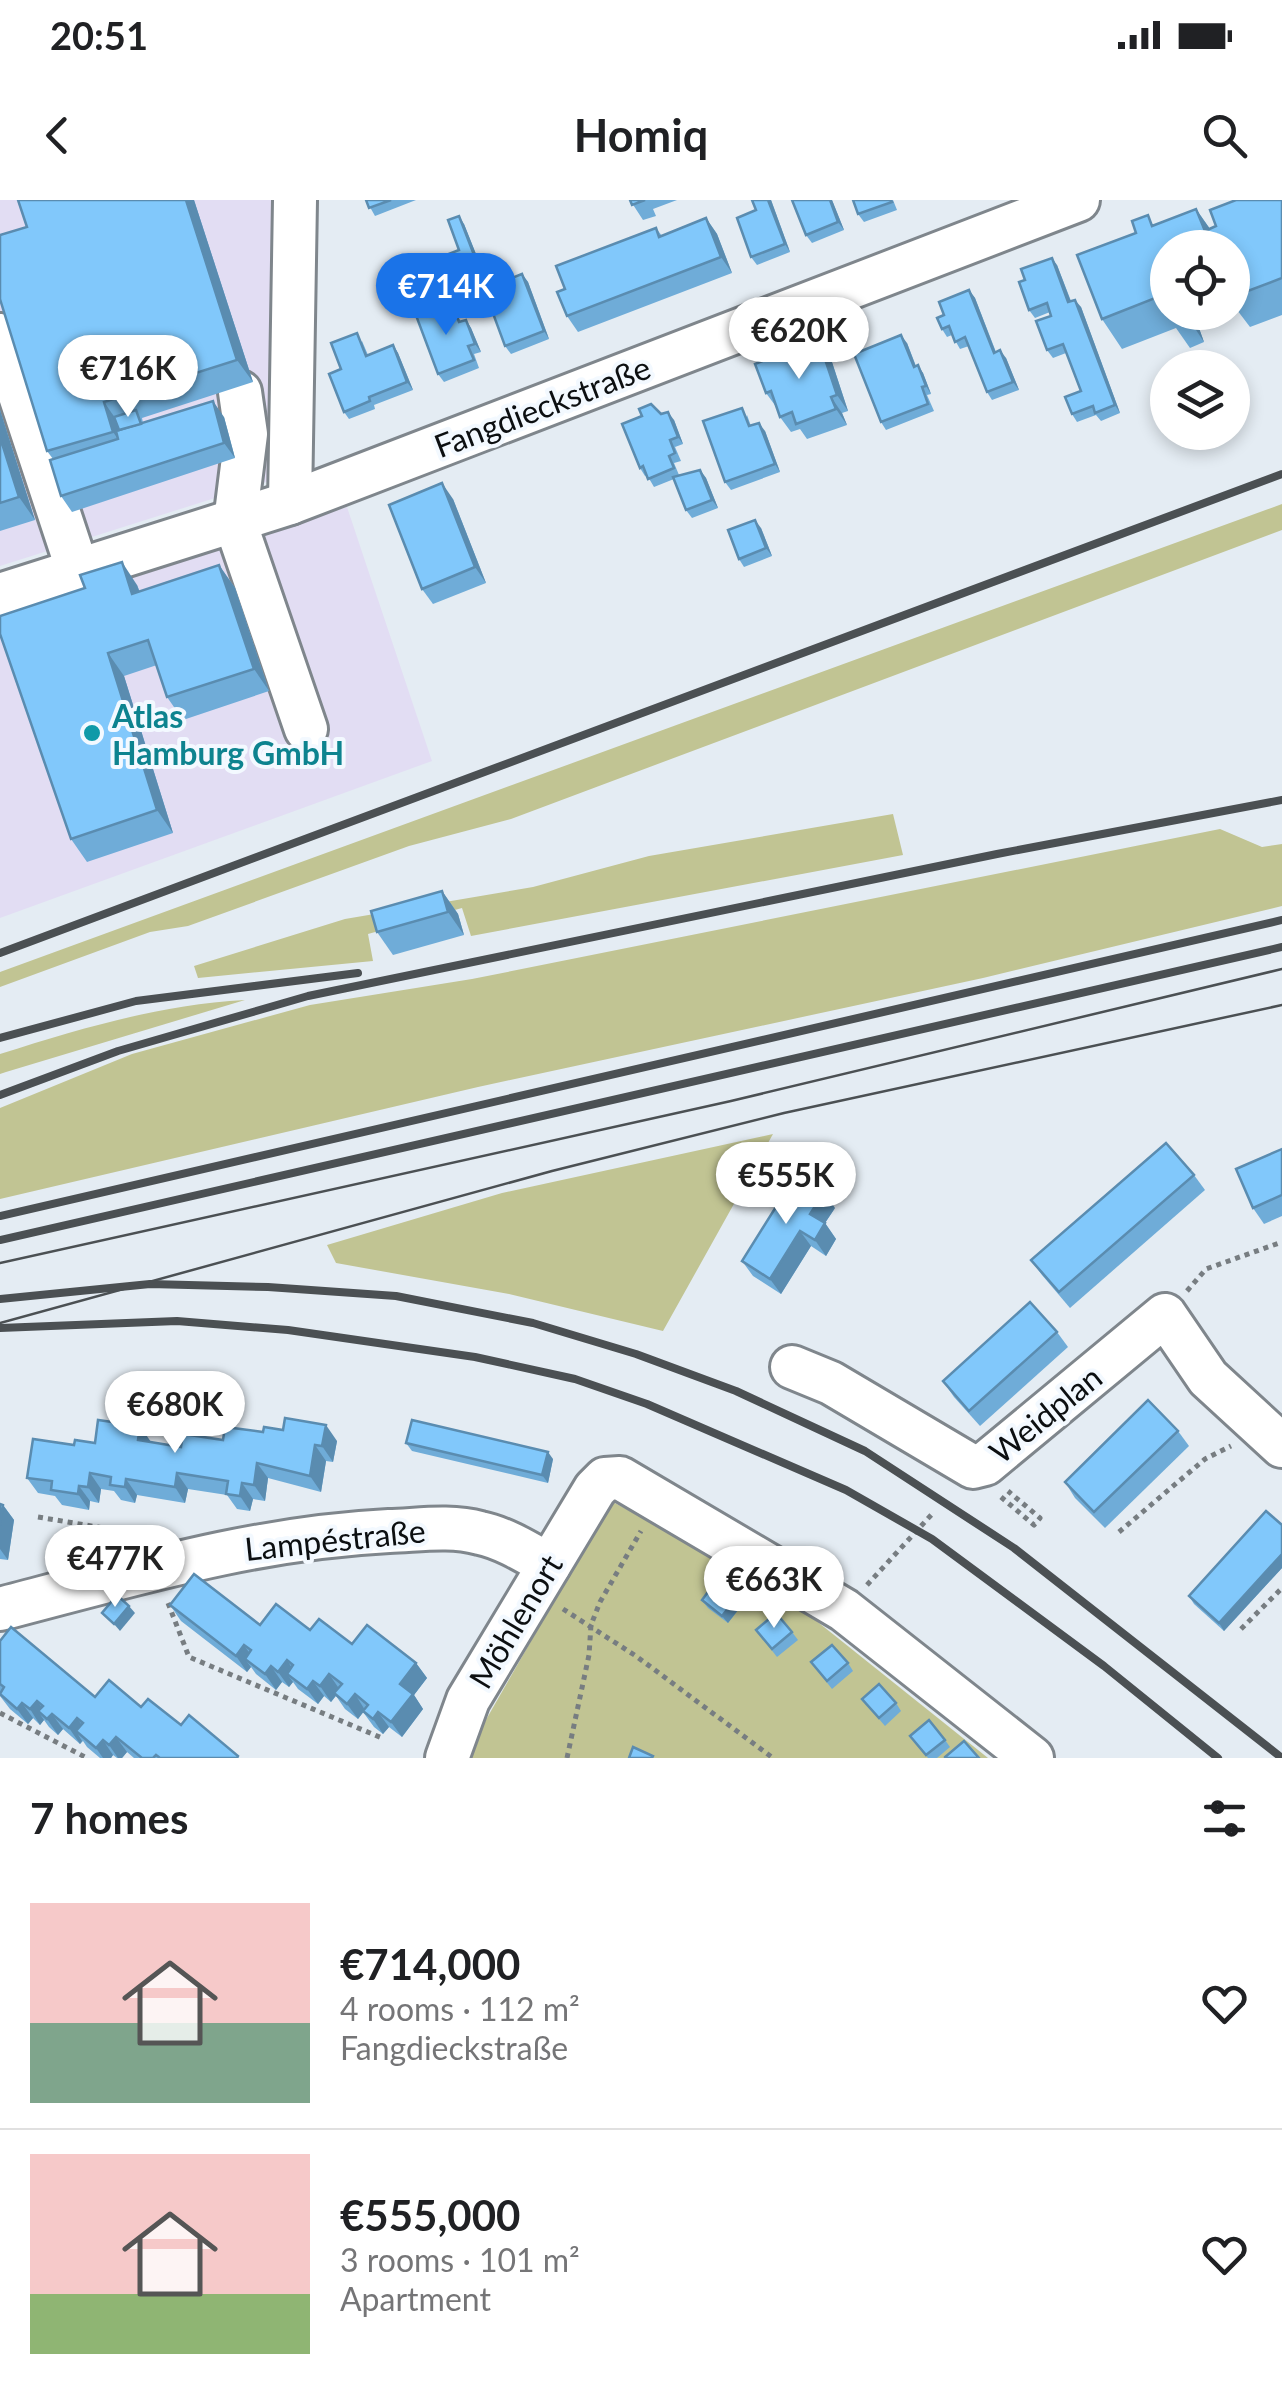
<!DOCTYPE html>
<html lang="en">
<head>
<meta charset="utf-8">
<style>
	body { margin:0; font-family:Lato,sans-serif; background:#f2f2f2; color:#202124; height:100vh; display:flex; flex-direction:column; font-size:38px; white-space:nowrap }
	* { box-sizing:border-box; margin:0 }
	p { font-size:32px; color:#757577 }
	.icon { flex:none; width:55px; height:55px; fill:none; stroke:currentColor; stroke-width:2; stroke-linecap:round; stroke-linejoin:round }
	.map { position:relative; height:1558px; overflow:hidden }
	.side { display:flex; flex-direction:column; background:#fff; flex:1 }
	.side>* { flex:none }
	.tools { position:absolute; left:1150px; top:30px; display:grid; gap:20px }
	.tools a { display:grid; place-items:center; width:100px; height:100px; border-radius:50%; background:#fff; box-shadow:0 5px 15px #0003; font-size:50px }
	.price { position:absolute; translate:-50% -85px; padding:0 22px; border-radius:35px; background:#fff; color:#222; font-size:32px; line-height:65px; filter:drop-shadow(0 2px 5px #0008) }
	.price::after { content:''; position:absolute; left:50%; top:60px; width:30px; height:22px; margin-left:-15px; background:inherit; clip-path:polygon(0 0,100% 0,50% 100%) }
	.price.selected { background:#1a73e8; color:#fff }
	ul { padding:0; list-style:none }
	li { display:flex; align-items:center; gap:30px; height:250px; padding:0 30px }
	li+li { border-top:2px solid #e0e0e0 }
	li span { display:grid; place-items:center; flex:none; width:280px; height:200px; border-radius:0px; color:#555 }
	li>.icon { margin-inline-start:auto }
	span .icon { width:120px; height:120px; fill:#fffc; stroke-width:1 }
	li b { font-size:42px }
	h2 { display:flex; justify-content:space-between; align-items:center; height:120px; padding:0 30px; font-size:42px }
	.status { display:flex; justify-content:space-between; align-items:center; height:70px; padding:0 50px; background:#fff; direction:ltr }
	.status svg { height:28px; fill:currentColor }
	header { display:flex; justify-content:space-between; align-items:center; height:130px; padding:0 30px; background:#fff; font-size:45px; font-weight:700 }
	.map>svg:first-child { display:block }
	.industrial { fill:#e2ddf3 }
	.green { fill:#c1c493 }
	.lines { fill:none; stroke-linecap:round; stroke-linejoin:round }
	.minor-casing { stroke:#7f868c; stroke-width:48 }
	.path { stroke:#777d81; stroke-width:5; stroke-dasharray:5 5; stroke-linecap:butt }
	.minor { stroke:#fff; stroke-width:42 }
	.tram { stroke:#4b5053; stroke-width:2.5 }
	.rail { stroke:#4b5053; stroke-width:8 }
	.wall { fill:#6facd8 }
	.shaded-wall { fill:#5a8cb0 }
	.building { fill:#81c8fb; stroke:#5a8cb0; stroke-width:2.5 }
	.culture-dot { fill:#0f9aa8; stroke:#f3f9ff; stroke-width:4 }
	.labels { text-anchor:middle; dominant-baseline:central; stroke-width:8; stroke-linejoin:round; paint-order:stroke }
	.street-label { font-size:32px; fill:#0c0f11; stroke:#f3f9ff }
	.culture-label { font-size:32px; font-weight:bold; fill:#0d838f; stroke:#f3f9ff; text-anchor:start }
</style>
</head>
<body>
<div class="status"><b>20:51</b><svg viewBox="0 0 49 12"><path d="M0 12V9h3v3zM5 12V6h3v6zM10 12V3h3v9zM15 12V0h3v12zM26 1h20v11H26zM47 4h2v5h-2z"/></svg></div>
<header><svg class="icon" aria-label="back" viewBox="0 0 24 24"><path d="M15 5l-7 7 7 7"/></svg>Homiq<svg class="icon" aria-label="search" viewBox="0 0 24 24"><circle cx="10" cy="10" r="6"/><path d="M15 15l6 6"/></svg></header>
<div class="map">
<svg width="1282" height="1558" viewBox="0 0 1282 1558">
	<rect width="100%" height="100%" fill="#e4ecf3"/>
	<g class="industrial">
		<polygon points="0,0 282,0 272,280 0,366"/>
		<polygon points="347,307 432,561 0,718 0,421"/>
	</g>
	<g class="green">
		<polygon points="1282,304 1282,330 511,619 409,646 188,726 150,732 0,787 0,772"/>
		<polygon points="893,614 903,655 471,736 462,708 368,734 373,761 198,778 194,766 345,719 533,687 649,656"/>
		<polygon points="1220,629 1262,647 1282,644 1282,706 983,778 478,887 0,999 0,908 132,854 310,805 472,779"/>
		<path d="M245 800 6 872 0 874V854C83 828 158 805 245 800Z"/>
		<polygon points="773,934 663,1131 509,1094 336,1063 327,1045 502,993"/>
		<polygon points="611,1301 700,1348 809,1415 988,1558 469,1558 471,1546"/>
	</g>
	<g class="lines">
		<g class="minor-casing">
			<g id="minor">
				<polyline points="0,135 78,371"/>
				<polyline points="240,192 246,234 235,322 306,529"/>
				<polyline points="290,303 295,0"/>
				<polyline points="0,395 290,303 1078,0"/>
				<polyline points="792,1167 831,1183 973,1267 985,1264 1165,1115 1208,1178 1282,1246"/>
				<path d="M0 1409C132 1375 252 1338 389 1331 420 1330 450 1325 480 1333 504 1338 528 1353 549 1365"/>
				<polyline points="447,1558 468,1500 595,1289 605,1279 620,1278 844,1410 1032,1558"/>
			</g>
		</g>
		<g class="path">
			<polyline points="1187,1091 1206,1069 1282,1042"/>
			<polyline points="1001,1297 1034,1325 1040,1318 1008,1291"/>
			<polyline points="38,1317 139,1334"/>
			<polyline points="1119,1332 1205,1259 1231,1246"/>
			<polyline points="867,1385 933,1313"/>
			<polyline points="168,1403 189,1457 382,1538"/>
			<polyline points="563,1409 636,1456 773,1558"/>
			<polyline points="1241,1429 1282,1388"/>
			<polyline points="0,1513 87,1558"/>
			<polyline points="567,1558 589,1455 591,1425 600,1402 641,1331"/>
		</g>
		<use href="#minor" class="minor"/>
		<g class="tram">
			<polyline points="0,1063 731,901 1282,769"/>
			<polyline points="0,1123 552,971 784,913 1282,805"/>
		</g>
		<g class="rail">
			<polyline points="0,753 1282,274"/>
			<polyline points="0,838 136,801 358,773"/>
			<polyline points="0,895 118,851 308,796 997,654 1282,600"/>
			<polyline points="0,1016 1282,720"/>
			<polyline points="0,1040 1282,747"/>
			<polyline points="0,1099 150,1084 268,1087 396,1096 533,1123 636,1154 736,1191 865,1251 1014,1348 1282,1558"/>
			<polyline points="0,1128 177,1121 288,1130 475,1157 575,1179 647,1204 846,1290 932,1339 1104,1466 1218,1558"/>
		</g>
	</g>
	<g class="wall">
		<polygon points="18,0 194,0 253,182 142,218 143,223 224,217 235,258 72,312 61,296 53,259 47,251 27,27"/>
		<polygon points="366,0 416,0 375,16"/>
		<polygon points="630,0 677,0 653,9 656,16 643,20"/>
		<polygon points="771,0 790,52 757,65 751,57 756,10"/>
		<polygon points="832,0 844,30 812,43 806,35"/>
		<polygon points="893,0 897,10 864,22 858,14"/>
		<polygon points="1282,0 1282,115 1250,127 1234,106 1232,106 1232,48 1168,48 1168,112 1216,112 1196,120 1204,142 1190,148 1176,128 1122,149 1102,119 1155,25 1196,9 1210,29"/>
		<polygon points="706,18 717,34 732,73 578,132 567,116 565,89 656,28 662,36"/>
		<polygon points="464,24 489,87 522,74 528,82 549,139 511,154 505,146 484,91 461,100 455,92 459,50"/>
		<polygon points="1057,65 1071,101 1081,107 1120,213 1101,221 1096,215 1077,222 1072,214 1081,191 1066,153 1053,158 1047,150 1051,116 1050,112 1035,118 1029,110"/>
		<polygon points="969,90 975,98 996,152 1006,158 1019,190 992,200 987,192 969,146 960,149 952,135 947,137 942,129 944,115"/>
		<polygon points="454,109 461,122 466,120 471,128 481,152 474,154 479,168 444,182 438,174 436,112 438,115"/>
		<polygon points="362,141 368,155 393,145 398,153 413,190 374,205 375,209 349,219 344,212 341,169"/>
		<polygon points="907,143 916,166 923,173 931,194 927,195 934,211 886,230 881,222"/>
		<polygon points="829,153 848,211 842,213 847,225 807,239 800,229 791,232 780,217 777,208 766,193"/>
		<polygon points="0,210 35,320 0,331"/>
		<polygon points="661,214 674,220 683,244 675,247 681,261 674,263 679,275 700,270 706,278 718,308 692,318 686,310 674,279 654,287 647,275 645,276 640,268"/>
		<polygon points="747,215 751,226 765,231 780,272 731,290 725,282"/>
		<polygon points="453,299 486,383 433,404 422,389"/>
		<polygon points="761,328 772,356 744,367 739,359"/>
		<polygon points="219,365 235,388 269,491 183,520 167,497 157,465 124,476 173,633 87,662 71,639 0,434 137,385 140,392"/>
		<polygon points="442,691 458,714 464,735 393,755 377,732"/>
		<polygon points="1282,949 1282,1016 1264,1024 1253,1008"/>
		<polygon points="1194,975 1205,990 1070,1108 1042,1075 1031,1060"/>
		<polygon points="835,1008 825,1023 836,1039 826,1056 811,1046 781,1094 753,1076 742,1061"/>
		<polygon points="1057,1132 1068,1147 980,1226 954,1197 943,1181"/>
		<polygon points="1178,1231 1189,1246 1105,1328 1075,1298 1065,1282"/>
		<polygon points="263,1232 337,1241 333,1262 326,1261 321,1292 268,1278 265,1301 253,1299 250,1311 237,1309 227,1295 188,1289 185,1303 137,1295 135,1303 121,1300 114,1291 101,1289 99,1303 90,1301 89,1310 62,1305 55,1296 38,1293 27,1278 74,1245 151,1242 181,1247 223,1240"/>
		<polygon points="406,1243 553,1259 548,1283 412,1251"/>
		<polygon points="0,1304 3,1305 14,1320 8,1360 0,1359"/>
		<polygon points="1282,1325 1282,1368 1224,1431 1194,1404 1189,1396"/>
		<polygon points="737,1397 742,1405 728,1423 708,1408 702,1400"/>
		<polygon points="170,1405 260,1425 310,1430 416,1463 427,1478 414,1495 423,1509 402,1537 389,1527 383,1534 374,1527 363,1512 358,1519 345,1509 336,1496 331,1502 324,1496 318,1504 298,1489 293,1482 289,1487 282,1482 276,1490 256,1474 251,1467 247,1472 181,1421"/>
		<polygon points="756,1430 792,1432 798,1440 777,1457"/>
		<polygon points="0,1441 95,1497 141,1507 181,1525 239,1558 134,1558 127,1552 122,1558 117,1558 113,1555 111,1558 100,1558 87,1547 83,1541 80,1544 63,1529 58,1535 49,1527 44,1520 40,1525 33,1518 28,1524 10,1509 0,1496"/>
		<polygon points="811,1462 848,1463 853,1471 832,1489"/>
		<polygon points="862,1499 896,1503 901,1511 885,1526"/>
		<polygon points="910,1536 945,1540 950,1547 937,1558 928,1558"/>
	</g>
	<g class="shaded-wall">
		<polygon points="186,0 194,0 253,182 237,160"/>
		<polygon points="768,0 771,0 790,52 785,44"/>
		<polygon points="830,0 832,0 844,30 838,22"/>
		<polygon points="1196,9 1217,39 1205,31"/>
		<polygon points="459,16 464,24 490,89 484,81"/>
		<polygon points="706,18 717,34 732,73 721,57"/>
		<polygon points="1052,58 1057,65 1074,110 1068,102"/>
		<polygon points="522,74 528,82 549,139 544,131"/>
		<polygon points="969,90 975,98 999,161 994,153"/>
		<polygon points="1075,100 1081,107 1120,213 1115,205"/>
		<polygon points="1184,112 1191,112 1196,120 1204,142"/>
		<polygon points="466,120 471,128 481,152 475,144"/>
		<polygon points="901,135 907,143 919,175 914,167"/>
		<polygon points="818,138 829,153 848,211 837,195"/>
		<polygon points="393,145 398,153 413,190 407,182"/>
		<polygon points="1000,150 1006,158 1019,190 1013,182"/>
		<polygon points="918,165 923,173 931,194 926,186"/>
		<polygon points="831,197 842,213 847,225 836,209"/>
		<polygon points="213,201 224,217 235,258 224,243"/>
		<polygon points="104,202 120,225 129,254 113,232"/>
		<polygon points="0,210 35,320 19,297 0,237"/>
		<polygon points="668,212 674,220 683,244 678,237"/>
		<polygon points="759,223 765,231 780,272 775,264"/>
		<polygon points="700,270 706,278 718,308 712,300"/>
		<polygon points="442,283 453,299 486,383 475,367"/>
		<polygon points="755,320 761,328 772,356 766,348"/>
		<polygon points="122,362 137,385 148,417 132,394"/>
		<polygon points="219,365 235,388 269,491 254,469"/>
		<polygon points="108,453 124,476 173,633 157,610"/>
		<polygon points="442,691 458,714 464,735 448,712"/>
		<polygon points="824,992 835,1008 825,1023 836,1039 826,1056 815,1040 810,1014"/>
		<polygon points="800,1031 811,1046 781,1094 770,1079"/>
		<polygon points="326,1225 337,1241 333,1262 322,1246"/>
		<polygon points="140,1226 151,1242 138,1240"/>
		<polygon points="315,1245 326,1261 321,1292 310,1276"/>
		<polygon points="548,1252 553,1259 548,1283 542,1275"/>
		<polygon points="257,1263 268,1278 265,1301 254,1285"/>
		<polygon points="90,1273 101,1289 99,1303 88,1287"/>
		<polygon points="177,1273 188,1289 185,1303 175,1287"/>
		<polygon points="126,1279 137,1295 135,1303 125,1287"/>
		<polygon points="242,1283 253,1299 250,1311 240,1296"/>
		<polygon points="79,1286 90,1301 89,1310 78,1294"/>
		<polygon points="3,1305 14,1320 8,1360 0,1349 0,1325"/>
		<polygon points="1282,1354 1282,1368 1224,1431 1219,1423"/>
		<polygon points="737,1397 742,1405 728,1423 722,1416"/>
		<polygon points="129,1406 135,1413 120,1431 114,1424"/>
		<polygon points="244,1445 255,1461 245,1459 251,1467 247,1472 236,1456"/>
		<polygon points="287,1460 297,1476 287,1474 293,1482 289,1487 278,1472"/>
		<polygon points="416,1463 427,1478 414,1495 423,1509 402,1537 391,1522 400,1484"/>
		<polygon points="271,1466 282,1482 276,1490 265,1474"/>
		<polygon points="329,1474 340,1490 331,1502 320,1486"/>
		<polygon points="313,1481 324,1496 318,1504 307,1489"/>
		<polygon points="355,1494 365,1510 358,1519 347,1504"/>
		<polygon points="37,1501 48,1516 38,1511 44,1520 40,1525 30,1509"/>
		<polygon points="22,1503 33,1518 28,1524 17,1509"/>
		<polygon points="378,1512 389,1527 383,1534 373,1519"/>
		<polygon points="52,1514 63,1529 58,1535 47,1519"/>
		<polygon points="77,1518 88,1534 76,1531 82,1541 80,1544 69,1528"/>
		<polygon points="116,1537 127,1552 122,1558 118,1558 109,1545"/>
		<polygon points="103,1540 113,1555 111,1558 103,1558 96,1548"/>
	</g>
	<g class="building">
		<polygon points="18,0 186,0 237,160 104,202 113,232 47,251 0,99 0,35 27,27"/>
		<polygon points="366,0 391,0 369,8"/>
		<polygon points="630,0 645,0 632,5"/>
		<polygon points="752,0 768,0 785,44 751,57 737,18 756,10"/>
		<polygon points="792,0 830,0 838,22 806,35"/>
		<polygon points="853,0 891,0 892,2 858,14"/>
		<polygon points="1236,0 1282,0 1282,78 1232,97 1232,48 1168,48 1168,112 1184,113 1169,118 1160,96 1102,119 1077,55 1136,33 1132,21 1148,15 1152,26 1196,9 1205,31 1216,26 1210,10"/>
		<polygon points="459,16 484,81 455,92 441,57 459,50 448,20"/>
		<polygon points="706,18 721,57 567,116 557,92 565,89 556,66 656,28 659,37"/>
		<polygon points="1052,58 1068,102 1075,100 1115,205 1095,213 1093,206 1072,214 1065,197 1081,191 1063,144 1047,150 1036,121 1051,116 1047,103 1029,110 1019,82 1025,80 1021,69"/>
		<polygon points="522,74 544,131 505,146 484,89"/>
		<polygon points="969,90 994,153 1000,150 1013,182 987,192 965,137 955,142 949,126 942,129 937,118 944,115 939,102"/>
		<polygon points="431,104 435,116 454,109 459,122 466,120 475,144 468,146 474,160 438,174 414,110"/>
		<polygon points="357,133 366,156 393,145 407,182 369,197 370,201 344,212 329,174 341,169 331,143"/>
		<polygon points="901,135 914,167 918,165 926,186 922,187 928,204 881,222 854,154"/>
		<polygon points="818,138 837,195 831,197 836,209 796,224 792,212 780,217 771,191 766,193 755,164"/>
		<polygon points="213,201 224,243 61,296 50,260 118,239 116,231"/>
		<polygon points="651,204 661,214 668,212 678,237 670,240 675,253 669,256 674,268 648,279 643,266 640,268 622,224 642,216 639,209"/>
		<polygon points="742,208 749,226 759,223 775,264 725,282 703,221"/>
		<polygon points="136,210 141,224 119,230 114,217"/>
		<polygon points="0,237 19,297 0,303"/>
		<polygon points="700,270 712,300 686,310 673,277"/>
		<polygon points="442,283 475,367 422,389 389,305"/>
		<polygon points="755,320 766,348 739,359 728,330"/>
		<polygon points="122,362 132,394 219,365 254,469 167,497 148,440 108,453 157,610 71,639 0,434 0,416 85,388 80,375"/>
		<polygon points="442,691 448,712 377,732 371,711"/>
		<polygon points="1166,943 1194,975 1059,1092 1031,1060"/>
		<polygon points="1282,949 1282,995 1253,1008 1236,969"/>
		<polygon points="796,975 824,992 810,1014 825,1023 815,1040 800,1031 770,1079 742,1061"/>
		<polygon points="1030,1102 1057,1132 969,1211 943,1181"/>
		<polygon points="1148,1200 1178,1231 1094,1312 1065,1282"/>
		<polygon points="285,1218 326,1225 322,1246 315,1245 310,1276 257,1263 254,1285 242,1283 240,1296 226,1294 228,1281 177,1273 175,1287 126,1279 125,1287 110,1285 111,1277 90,1273 88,1287 79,1286 78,1294 51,1290 52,1281 27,1278 33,1239 74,1245 75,1240 95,1243 98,1220 140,1226 138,1240 181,1247 183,1234 223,1240 225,1227 263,1232 264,1227 283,1230"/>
		<polygon points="412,1220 548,1252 542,1275 406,1243"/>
		<polygon points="0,1304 3,1305 0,1325"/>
		<polygon points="1266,1311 1282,1325 1282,1354 1219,1423 1189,1396"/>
		<polygon points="194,1374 260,1425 276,1404 310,1430 319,1419 352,1444 367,1425 416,1463 400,1484 413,1494 391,1522 378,1512 373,1519 363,1511 368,1505 355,1494 347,1504 334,1493 342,1484 329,1474 320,1486 313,1481 307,1489 287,1474 293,1465 287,1460 278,1472 271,1466 265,1474 245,1459 251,1450 244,1445 236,1456 170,1405"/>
		<polygon points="716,1381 737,1397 722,1416 702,1400"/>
		<polygon points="117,1395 129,1406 114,1424 102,1413"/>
		<polygon points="776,1413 792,1432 772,1449 756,1430"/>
		<polygon points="11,1427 95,1497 109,1480 141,1507 148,1499 181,1525 189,1515 238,1556 237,1558 160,1558 156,1555 153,1558 142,1558 116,1537 109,1545 103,1540 96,1548 76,1531 83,1523 77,1518 69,1528 52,1514 47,1519 38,1511 43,1506 37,1501 30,1509 22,1503 17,1509 0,1494 4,1487 0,1484 0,1441"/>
		<polygon points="832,1445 848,1463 827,1481 811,1462"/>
		<polygon points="879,1484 896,1503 879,1518 862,1499"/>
		<polygon points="929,1520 945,1540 926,1555 910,1536"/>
		<polygon points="964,1541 979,1558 945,1558 945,1557"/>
		<polygon points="633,1547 653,1556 652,1558 629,1558"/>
	</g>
	<circle class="culture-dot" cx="92" cy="533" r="10"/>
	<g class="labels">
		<g class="street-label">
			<text transform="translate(542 206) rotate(-21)">Fangdieckstraße</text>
			<text transform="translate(1045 1214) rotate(-39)">Weidplan</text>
			<text transform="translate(335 1339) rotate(-6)">Lampéstraße</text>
			<text transform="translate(515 1421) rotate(-59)">Möhlenort</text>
		</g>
		<g class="culture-label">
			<text x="112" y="515">Atlas<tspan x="112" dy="37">Hamburg GmbH</tspan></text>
		</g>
	</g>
</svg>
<div class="tools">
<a><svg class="icon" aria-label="locate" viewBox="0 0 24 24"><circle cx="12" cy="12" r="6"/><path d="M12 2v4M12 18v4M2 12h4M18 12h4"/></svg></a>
<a><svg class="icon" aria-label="layers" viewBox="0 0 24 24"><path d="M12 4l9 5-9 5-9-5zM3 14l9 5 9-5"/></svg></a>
</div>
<b class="price selected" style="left:446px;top:138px">€714K</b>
<b class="price" style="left:799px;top:182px">€620K</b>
<b class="price" style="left:128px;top:220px">€716K</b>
<b class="price" style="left:786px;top:1027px">€555K</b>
<b class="price" style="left:175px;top:1256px">€680K</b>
<b class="price" style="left:115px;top:1410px">€477K</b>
<b class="price" style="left:774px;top:1431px">€663K</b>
</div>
<section class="side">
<h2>7 homes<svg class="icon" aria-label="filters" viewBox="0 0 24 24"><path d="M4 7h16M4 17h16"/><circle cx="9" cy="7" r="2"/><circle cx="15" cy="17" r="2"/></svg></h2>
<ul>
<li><span style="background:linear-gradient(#f6c9c9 60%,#7fa58c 0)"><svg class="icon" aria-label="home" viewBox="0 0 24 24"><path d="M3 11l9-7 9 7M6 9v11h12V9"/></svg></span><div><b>€714,000</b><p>4 rooms · 112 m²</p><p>Fangdieckstraße</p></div><svg class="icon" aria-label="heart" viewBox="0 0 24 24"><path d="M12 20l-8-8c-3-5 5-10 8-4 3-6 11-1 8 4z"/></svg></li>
<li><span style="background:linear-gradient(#f6c9c9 70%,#8fb573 0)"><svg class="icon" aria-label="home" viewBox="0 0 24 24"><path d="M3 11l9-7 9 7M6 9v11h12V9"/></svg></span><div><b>€555,000</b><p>3 rooms · 101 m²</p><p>Apartment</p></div><svg class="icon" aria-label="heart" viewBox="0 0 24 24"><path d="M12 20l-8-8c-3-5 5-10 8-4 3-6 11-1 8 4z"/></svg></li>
</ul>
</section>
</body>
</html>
